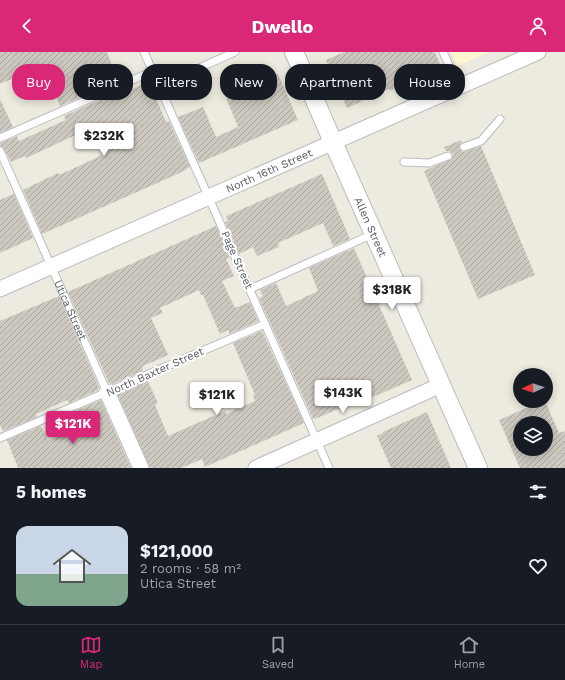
<!DOCTYPE html>
<html lang="en">
<head>
<meta charset="utf-8">
<style>
	body { margin:0; font-family:"Work Sans",sans-serif; background:#20242c; color:#f1f3f6; height:100vh; display:flex; flex-direction:column; font-size:15px; white-space:nowrap }
	* { box-sizing:border-box; margin:0 }
	p { font-size:13px; color:#9ea1a6 }
	.icon { flex:none; width:22px; height:22px; fill:none; stroke:currentColor; stroke-width:2; stroke-linecap:round; stroke-linejoin:round }
	.map { position:relative; height:416px; overflow:hidden }
	.side { display:flex; flex-direction:column; background:#171b24; flex:1 }
	.side>* { flex:none }
	.guide { position:absolute; left:12px; top:12px; width:541px; height:36px; display:flex; gap:8px }
	.needle { width:26px; rotate:266deg }
	.tools { position:absolute; left:513px; top:316px; display:grid; gap:8px }
	.tools a { display:grid; place-items:center; width:40px; height:40px; border-radius:50%; background:#171b24; box-shadow:0 2px 10px #0003; font-size:20px }
	.price { position:absolute; translate:-50% -34px; padding:0 9px; border-radius:4px; background:#fff; color:#222; font-size:13px; line-height:26px; filter:drop-shadow(0 1px 2px #0008) }
	.price::after { content:''; position:absolute; left:50%; top:24px; width:12px; height:9px; margin-left:-6px; background:inherit; clip-path:polygon(0 0,100% 0,50% 100%) }
	.price.on { background:#db2777; color:#fff }
	ul { padding:0; list-style:none }
	li { display:flex; align-items:center; gap:12px; height:100px; padding:0 16px }
	li span { display:grid; place-items:center; flex:none; width:112px; height:80px; border-radius:12px; color:#555 }
	li>.icon { margin-inline-start:auto }
	span .icon { width:48px; height:48px; fill:#fffc; stroke-width:1 }
	li b { font-size:17px }
	h2 { display:flex; justify-content:space-between; align-items:center; height:48px; padding:0 16px; font-size:17px }
	.tag { padding:0 14px; border-radius:16px; background:#171b24; box-shadow:0 2px 10px #0003; font-size:14px; line-height:36px }
	.tag.on { background:#db2777; color:#fff }
	header { display:flex; justify-content:space-between; align-items:center; height:52px; padding:0 16px; background:#db2777; color:#fff; font-size:18px; font-weight:700 }
	.tab-bar { display:flex; justify-content:space-around; align-items:center; height:56px; border-top:1px solid #363941; background:#171b24; font-size:11px; color:#9ea1a6 }
	.tab-bar a { display:grid; justify-items:center; gap:2px }
	.tab-bar .on { color:#db2777 }
	.map>svg:first-child { display:block }
	.commercial { fill:#fff7d1 }
	.building { fill:url(#building-hatch); fill-rule:evenodd }
	.lines { fill:none; stroke-linecap:round; stroke-linejoin:round }
	.service-casing { stroke:#babcc2; stroke-width:9 }
	.minor-casing { stroke:#babcc2; stroke-width:17 }
	.tertiary-casing { stroke:#babcc2; stroke-width:20 }
	.service { stroke:#fff; stroke-width:7 }
	.minor { stroke:#fff; stroke-width:15 }
	.tertiary { stroke:#fff; stroke-width:18 }
	.labels { text-anchor:middle; dominant-baseline:central; stroke-width:4; stroke-linejoin:round; paint-order:stroke }
	.street-label { font-size:11px; fill:#585c62; stroke:#fff }
</style>
</head>
<body>
<header><svg class="icon" aria-label="back" viewBox="0 0 24 24"><path d="M15 5l-7 7 7 7"/></svg>Dwello<svg class="icon" aria-label="person" viewBox="0 0 24 24"><circle cx="12" cy="8" r="4"/><path d="M4 21q1-7 8-7t8 7"/></svg></header>
<div class="map">
<svg width="565" height="416" viewBox="0 0 565 416">
	<defs>
		<pattern id="building-hatch" width="6" height="6" patternUnits="userSpaceOnUse"><rect width="6" height="6" fill="#cdc9c0"/><path d="M-1 1l2-2M0 6l6-6M5 7l2-2" fill="none" stroke="#a9a69f"/></pattern>
	</defs>
	<rect width="100%" height="100%" fill="#edebdf"/>
	<polygon class="commercial" points="451,0 489,0 457,14"/>
	<g class="building">
		<polygon points="0,0 107,0 118,29 60,54 43,14 0,32"/>
		<polygon points="344,0 435,0 441,15 432,19 433,21 405,33 390,39 389,37 347,56 326,8"/>
		<polygon points="278,22 298,68 199,111 178,65 203,55 216,85 238,75 225,43"/>
		<polygon points="149,30 166,70 169,69 190,115 186,117 186,118 164,128 42,182 23,138 58,121 59,123 81,113 102,103 91,76 26,106 25,104 11,110 4,97 0,94 0,91 17,84 19,89 66,68 64,64 122,38 123,41"/>
		<polygon points="0,47 13,75 0,81"/>
		<polygon points="461,88 462,90 460,92 459,96 463,100 481,94 535,223 478,247 424,119 452,107 453,102 449,99 446,99 444,95"/>
		<polygon points="322,122 350,187 333,194 323,171 278,191 279,195 257,204 253,195 239,202 225,170 228,169 226,164"/>
		<polygon points="14,142 33,186 0,201 0,148"/>
		<polygon points="216,174 230,205 226,207 234,224 222,229 235,256 250,250 258,269 230,282 228,278 220,282 203,243 201,243 199,238 160,256 163,261 151,266 168,303 143,314 142,316 143,319 112,332 109,331 68,240"/>
		<polygon points="354,196 412,328 366,348 364,346 315,367 315,366 313,367 259,246 263,244 260,238 276,231 286,254 318,239 309,216"/>
		<polygon points="59,244 99,335 98,338 69,351 67,348 36,362 37,365 3,379 0,373 0,269"/>
		<polygon points="262,279 304,371 205,415 202,407 181,416 150,416 117,341 147,328 158,351 155,353 168,384 225,359 226,362 255,349 253,343 255,343 233,291"/>
		<polygon points="101,348 131,416 18,416 7,388 41,374 48,389 80,376 73,360"/>
		<path d="M542 349H545L559 381 565 379V416H520L499 368ZM520 371H546V397H520Z"/>
		<polygon points="427,360 451,416 391,416 377,384 383,381 383,380"/>
	</g>
	<g class="lines">
		<g class="service-casing">
			<g id="service">
				<polyline points="144,0 329,416"/>
				<polyline points="443,0 459,35"/>
				<polyline points="159,34 235,0"/>
				<polyline points="0,86 153,19"/>
				<polyline points="464,95 481,89 500,67"/>
				<path id="s1" d="M0 99 107 340"/>
				<polyline points="404,110 429,111 448,104"/>
				<polyline points="250,237 373,182"/>
				<polyline points="0,386 265,272"/>
			</g>
		</g>
		<g class="minor-casing">
			<g id="minor">
				<path id="s2" d="M0 237 538 0"/>
				<polyline points="107,340 141,416"/>
				<polyline points="256,416 441,333"/>
			</g>
		</g>
		<g class="tertiary-casing">
			<g id="tertiary">
				<path id="s3" d="M294 0 333 90 478 416"/>
			</g>
		</g>
		<use href="#service" class="service"/>
		<use href="#minor" class="minor"/>
		<use href="#tertiary" class="tertiary"/>
	</g>
	<g class="labels">
		<g class="street-label">
			<text stroke="none"><textPath href="#s2" startOffset="294">North 16th Street</textPath></text>
			<text stroke="none"><textPath href="#s3" startOffset="191">Allen Street</textPath></text>
			<text transform="translate(237 208) rotate(66)">Page Street</text>
			<text stroke="none"><textPath href="#s1" startOffset="174">Utica Street</textPath></text>
			<text transform="translate(155 320) rotate(-24)">North Baxter Street</text>
		</g>
	</g>
</svg>
<div class="tools">
<a><svg class="needle" viewBox="-14 -14 28 28"><path d="M0-13l5 13h-10z" fill="#e53935"/><path d="M0 13l5-13h-10z" fill="#9ea1a6"/></svg></a>
<a><svg class="icon" aria-label="layers" viewBox="0 0 24 24"><path d="M12 4l9 5-9 5-9-5zM3 14l9 5 9-5"/></svg></a>
</div>
<b class="price" style="left:104px;top:105px">$232K</b>
<b class="price" style="left:392px;top:259px">$318K</b>
<b class="price" style="left:343px;top:362px">$143K</b>
<b class="price" style="left:217px;top:364px">$121K</b>
<b class="price on" style="left:73px;top:393px">$121K</b>
<div class="guide">
<a class="tag on">Buy</a>
<a class="tag">Rent</a>
<a class="tag">Filters</a>
<a class="tag">New</a>
<a class="tag">Apartment</a>
<a class="tag">House</a>
</div>
</div>
<section class="side">
<h2>5 homes<svg class="icon" aria-label="filters" viewBox="0 0 24 24"><path d="M4 7h16M4 17h16"/><circle cx="9" cy="7" r="2"/><circle cx="15" cy="17" r="2"/></svg></h2>
<ul>
<li><span style="background:linear-gradient(#c9d6e8 60%,#7fa58c 0)"><svg class="icon" aria-label="home" viewBox="0 0 24 24"><path d="M3 11l9-7 9 7M6 9v11h12V9"/></svg></span><div><b>$121,000</b><p>2 rooms · 58 m²</p><p>Utica Street</p></div><svg class="icon" aria-label="heart" viewBox="0 0 24 24"><path d="M12 20l-8-8c-3-5 5-10 8-4 3-6 11-1 8 4z"/></svg></li>
</ul>
</section>
<nav class="tab-bar">
<a class="on"><svg class="icon" aria-label="map" viewBox="0 0 24 24"><path d="M3 6l6-2 6 2 6-2v14l-6 2-6-2-6 2zM9 4v14M15 6v14"/></svg>Map</a>
<a><svg class="icon" aria-label="saved" viewBox="0 0 24 24"><path d="M7 4h10v16l-5-4-5 4z"/></svg>Saved</a>
<a><svg class="icon" aria-label="home" viewBox="0 0 24 24"><path d="M3 11l9-7 9 7M6 9v11h12V9"/></svg>Home</a>
</nav>
</body>
</html>
